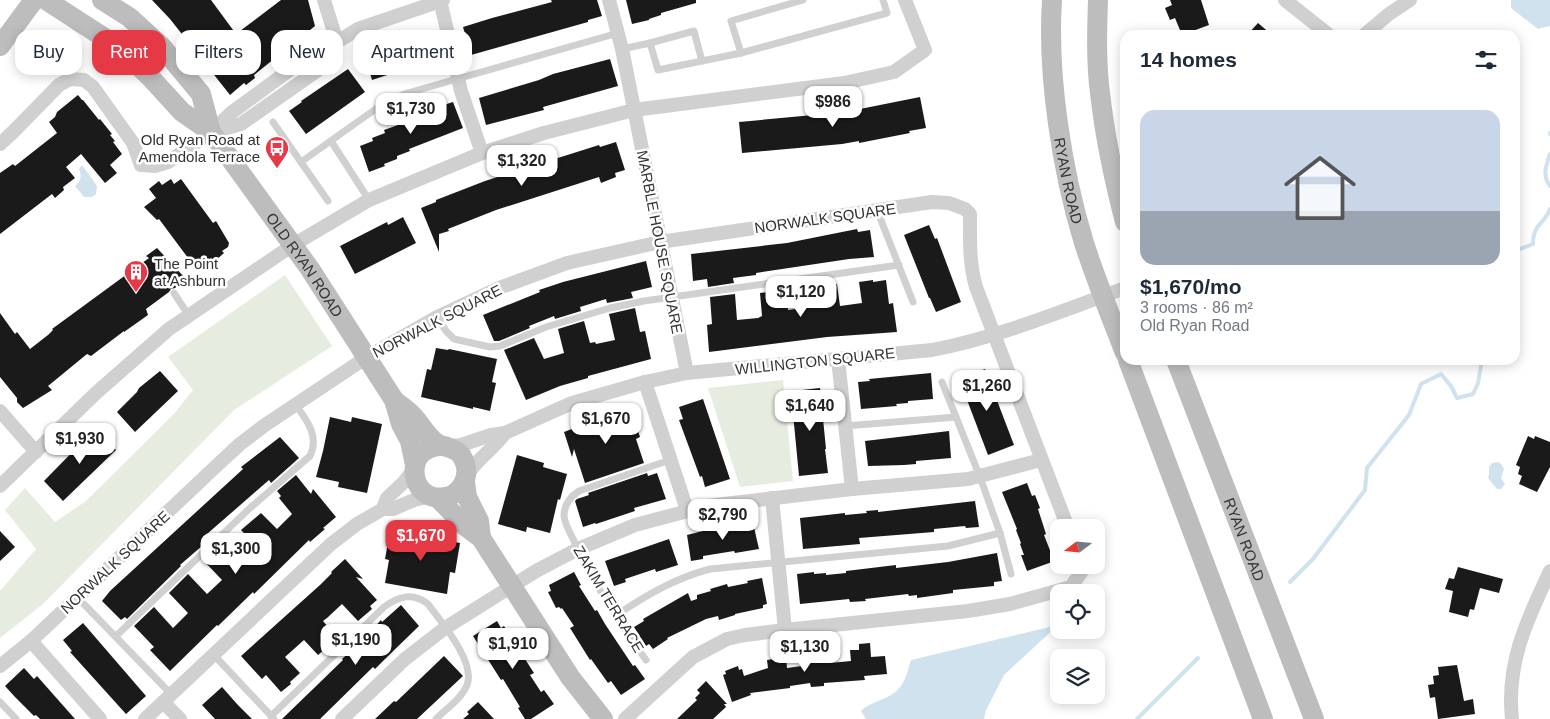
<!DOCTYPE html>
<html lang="en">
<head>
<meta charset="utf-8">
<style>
	body { margin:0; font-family:Arial,sans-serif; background:#f2f2f3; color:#1f2937; height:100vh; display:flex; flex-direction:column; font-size:19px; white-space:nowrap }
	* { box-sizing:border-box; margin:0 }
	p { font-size:16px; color:#747a83 }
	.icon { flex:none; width:28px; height:28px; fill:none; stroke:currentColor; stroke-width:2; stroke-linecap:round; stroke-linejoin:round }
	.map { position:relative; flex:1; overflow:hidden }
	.sheet { position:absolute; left:1120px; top:30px; width:400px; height:335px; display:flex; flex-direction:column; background:#fff; border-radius:15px; box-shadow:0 2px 12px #0003 }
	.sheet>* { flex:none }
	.hud { position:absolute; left:15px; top:30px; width:475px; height:45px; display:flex; gap:10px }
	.needle { width:32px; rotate:254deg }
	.controls { position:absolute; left:1050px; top:519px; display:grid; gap:10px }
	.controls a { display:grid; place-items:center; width:55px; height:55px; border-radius:10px; background:#fff; box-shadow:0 2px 12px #0003; font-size:25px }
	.price { position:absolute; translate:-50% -42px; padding:0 11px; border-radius:10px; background:#fff; color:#222; font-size:16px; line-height:32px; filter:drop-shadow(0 1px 2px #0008) }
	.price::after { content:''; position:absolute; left:50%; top:30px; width:15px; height:11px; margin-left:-8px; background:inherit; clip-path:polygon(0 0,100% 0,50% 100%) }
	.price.selected { background:#e63946; color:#fff }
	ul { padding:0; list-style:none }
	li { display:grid; align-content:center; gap:10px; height:265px; padding:0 20px }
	li span { display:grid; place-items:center; height:155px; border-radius:15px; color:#555 }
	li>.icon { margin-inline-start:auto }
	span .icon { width:90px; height:90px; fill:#fffc; stroke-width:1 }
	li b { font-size:21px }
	h2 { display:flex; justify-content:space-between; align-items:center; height:60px; padding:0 20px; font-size:21px }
	.tag { padding:0 18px; border-radius:15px; background:#fff; box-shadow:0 2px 12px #0003; font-size:18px; line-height:45px }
	.tag.selected { background:#e63946; color:#fff }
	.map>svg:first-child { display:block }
	.green { fill:#e6ecdf }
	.water { fill:#cfe2ee }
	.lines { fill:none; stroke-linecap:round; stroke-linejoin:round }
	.stream { stroke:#cfe2ee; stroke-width:4 }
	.building { fill:#1a1a1a }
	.lane { stroke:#d0d0d0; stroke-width:7 }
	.street { stroke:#d0d0d0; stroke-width:14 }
	.secondary { stroke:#bdbdbd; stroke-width:20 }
	.labels { text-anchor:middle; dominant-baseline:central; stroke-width:5; stroke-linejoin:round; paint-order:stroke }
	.poi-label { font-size:15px; fill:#333; stroke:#fff; text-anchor:end }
	.street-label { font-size:15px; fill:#333; stroke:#fff }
</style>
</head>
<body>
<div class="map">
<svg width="1550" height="719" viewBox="0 0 1550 719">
	<rect width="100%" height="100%" fill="#fff"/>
	<g class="green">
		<polygon points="285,275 332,346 234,410 43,604 0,638 0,591 36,549 5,510 25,488 55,522 86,501 174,414 193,390 168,357"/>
		<polygon points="783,380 793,481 740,487 708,388"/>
	</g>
	<g class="water">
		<polygon points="1511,0 1550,0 1550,26 1538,29 1511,8"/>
		<path d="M82 165 97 186 96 194 92 197H84L75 186C81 181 82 177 79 169Z"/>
		<polygon points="1498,462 1501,464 1504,469 1501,478 1505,484 1501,489 1497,489 1488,478 1489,475 1489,467 1492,463"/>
		<path d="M1058 625 1004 675 986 710 984 719H866L861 711C866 706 871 704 878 701 902 692 904 684 911 660Z"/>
	</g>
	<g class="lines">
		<g class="stream">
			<polyline points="1550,133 1550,134"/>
			<path d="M1550 154C1546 166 1542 175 1550 186"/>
			<path d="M1515 248 1520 249 1533 244C1533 223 1545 224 1550 209"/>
			<polyline points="1290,582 1313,559 1365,490 1367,468 1409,415 1421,384 1441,374 1451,386 1457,398 1473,394 1478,383 1482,360"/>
			<polyline points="1137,719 1198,658"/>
		</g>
	</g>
	<g class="building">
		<polygon points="152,0 211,0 236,34 281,0 308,0 315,26 254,75 255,78 246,85 244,83 230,95 170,19"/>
		<polygon points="551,0 597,0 602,16 588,20 588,22 471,55 463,27 492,18 552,2"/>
		<polygon points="626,0 696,0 696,3 661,13 661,15 649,19 649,20 632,24"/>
		<polygon points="1170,0 1201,0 1209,25 1182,35 1175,18 1170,20 1165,8 1172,5"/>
		<polygon points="1258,23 1272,35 1247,35"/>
		<polygon points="434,30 442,57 372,80 364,53 391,43"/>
		<polygon points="610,59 618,86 543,107 544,110 486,125 479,98 539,80 553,74"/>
		<polygon points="348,69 365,92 306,134 289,111 302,102 301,101"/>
		<polygon points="78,95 82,100 83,100 99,120 100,119 112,134 110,135 115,141 113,142 122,154 110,165 117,173 105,183 81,154 66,167 75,178 63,187 64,190 55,198 52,194 0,234 0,173 13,164 15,166 57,133 49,122 55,117 57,112"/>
		<polygon points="920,97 926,128 909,131 910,133 859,143 859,141 842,144 742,153 739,122 824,114 825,116"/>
		<polygon points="453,102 463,128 409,149 410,151 397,156 397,159 384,164 385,166 369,172 360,146 373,141 372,138 385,133 384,130 398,125 397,123 410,118 409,116"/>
		<polygon points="616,142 625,170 615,173 616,177 601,183 599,177 496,210 448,229 449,231 439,234 439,252 421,208 436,202 436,200 485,181 599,145 600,147"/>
		<polygon points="171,179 174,184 181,179 213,223 216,221 229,243 228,247 222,251 224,253 206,269 203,266 197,270 159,219 157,220 144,207 156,198 149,189 159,181 162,185"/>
		<polygon points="403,217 416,243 355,274 340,246 387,222 388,225"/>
		<polygon points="929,225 935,239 937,238 961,302 936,312 930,298 929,298 904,235"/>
		<polygon points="857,229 858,232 870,230 874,257 849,259 756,273 756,275 733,278 734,283 708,287 707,279 693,281 691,254 787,243"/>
		<polygon points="157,248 186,279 175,288 171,289 169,292 146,309 148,315 124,332 124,331 91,356 87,354 48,386 52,390 23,408 17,402 17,398 0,377 0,313 15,334 17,332 30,349 48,335 53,330 52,329 149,258 146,256"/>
		<polygon points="646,261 652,287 631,292 633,298 607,303 606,299 580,307 581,311 555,319 554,316 529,326 530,328 499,341 494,341 483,315 540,292 539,290 563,282"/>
		<polygon points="873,280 873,282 886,280 889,304 893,303 897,332 827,337 709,352 707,325 712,324 710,297 735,294 737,320 758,318 762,316 760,293 786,290 788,310 812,307 809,287 837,284 840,306 862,303 859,282"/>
		<polygon points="635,308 640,332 645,331 651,359 588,376 588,378 560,386 526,400 504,350 534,338 544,359 564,353 558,329 584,321 590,343 595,342 596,344 615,340 609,314"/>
		<polygon points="436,348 448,350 449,349 497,359 492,382 496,383 490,411 473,407 473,409 421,397 427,369 431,370"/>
		<polygon points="985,369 1014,445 988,455 959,379"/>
		<polygon points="160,371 178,391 135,432 117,412 137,392 139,388"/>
		<polygon points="931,373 933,399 908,401 908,403 896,404 897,406 861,409 858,382 870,381 869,379"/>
		<polygon points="820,388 826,449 825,449 828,473 799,476 792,403 794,403 793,391"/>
		<polygon points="703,399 730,479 705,487 702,476 700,477 679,420 683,419 679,407"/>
		<polygon points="631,410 640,437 636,439 644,463 585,483 574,449 572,457 564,432 597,419 596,417 613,411 614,415"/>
		<polygon points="330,417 351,422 352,417 382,424 367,493 338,487 339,482 316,477 323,451"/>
		<polygon points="98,430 116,450 63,501 44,481 86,438 88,440"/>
		<polygon points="949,431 951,458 916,461 916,464 904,465 868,466 865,441"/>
		<polygon points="1528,436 1534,439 1535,436 1550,442 1550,467 1537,492 1519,484 1522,476 1518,474 1520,467 1516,465"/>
		<polygon points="280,437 299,458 271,483 269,480 207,534 210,539 180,565 181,566 127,619 125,617 121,620 102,601 110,591 243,469 241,467"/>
		<polygon points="517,455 544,463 543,467 567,474 560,500 558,499 550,533 527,527 526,532 498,524"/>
		<polygon points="647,473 648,476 657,473 666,499 634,508 635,511 596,524 595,523 583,527 575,501 577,499 589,495 588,493"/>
		<polygon points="296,475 311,494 313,489 336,517 323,528 325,529 310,542 309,540 254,594 253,592 218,626 217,625 170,671 150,650 154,647 134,626 154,607 173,628 188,613 169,593 188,574 207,594 222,580 203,560 217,547 218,548 224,544 243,563 258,548 241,530 261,513 277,529 292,514 279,498 281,496 277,491"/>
		<polygon points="1027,483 1032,496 1035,495 1040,508 1038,509 1046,534 1044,535 1053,558 1051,559 1052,562 1027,571 1021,555 1024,555 1020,544 1021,543 1016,530 1017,529 1002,492"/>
		<polygon points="975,501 979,527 966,528 965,526 934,529 934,532 859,538 860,544 803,549 800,518 845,513 845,515 867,513 866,511 878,510 878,512"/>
		<polygon points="753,523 759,549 735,553 734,551 703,556 703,559 691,561 687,535 719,527"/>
		<polygon points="0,531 15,547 0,561"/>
		<polygon points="390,531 460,543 455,573 450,572 447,594 385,583 389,560 385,559"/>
		<polygon points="669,539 678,565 656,572 655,569 625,579 626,582 614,586 605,561"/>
		<polygon points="997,553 1002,581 994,582 994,586 953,590 953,593 917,598 917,595 909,596 908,594 865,599 866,601 850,602 849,599 800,604 797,574 814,572 814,574 826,573 826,575 846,573 846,571 896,565 896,568 948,562"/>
		<polygon points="345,559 363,579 356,577 377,600 370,606 372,609 358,621 342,604 327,618 323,621 338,638 318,655 304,640 285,657 300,673 290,682 291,684 281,692 266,675 262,679 241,656 320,585 332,573 331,572"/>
		<polygon points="1458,567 1503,579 1499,593 1480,588 1474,610 1470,609 1468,617 1449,612 1453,591 1445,589 1449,578 1454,579"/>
		<polygon points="574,572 581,585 579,586 595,611 597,610 605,624 633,666 635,665 645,679 621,695 611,681 608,683 591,659 590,660 570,628 574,626 562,608 561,609 559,607 556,608 548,592 551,591 549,585"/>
		<polygon points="762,578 767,604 763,605 763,608 735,614 735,615 719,620 718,616 706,619 667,638 668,639 653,649 649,644 646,646 634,627 644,621 643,619 688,593 691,601 697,599 697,595 711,591 710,589 727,584 728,587 748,583 747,581"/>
		<polygon points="401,605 419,626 385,659 375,669 373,667 320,719 282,719 343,660 342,659 351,651 370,634 369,633 381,620 382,622"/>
		<polygon points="497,621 501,628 504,626 523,656 534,673 530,675 541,692 544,690 554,704 531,719 525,719 518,708 520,707 503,679 501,680 473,636"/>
		<polygon points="83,623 146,696 126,714 70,652 72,651 63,640"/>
		<polygon points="870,643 871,657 885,656 887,674 864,676 865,680 824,683 824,686 811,687 810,683 790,686 790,688 750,693 751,695 732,702 723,675 726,674 725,671 738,666 739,670 742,669 744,676 768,668 767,660 786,657 787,668 809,665 808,656 813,656 813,652 829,651 830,663 851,661 850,650 859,650 859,644"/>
		<polygon points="444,656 463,676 417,719 375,719 394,701 396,702"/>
		<polygon points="1457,665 1464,701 1473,699 1475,714 1438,719 1435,697 1430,698 1428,685 1434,684 1433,676 1439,675 1438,667"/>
		<polygon points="24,668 34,679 37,676 75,719 40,719 36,715 34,716 15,697 5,686"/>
		<polygon points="706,681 727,704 724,704 726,707 713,719 677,719 697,700 695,698 700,693 697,690"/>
		<polygon points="222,687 237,704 252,719 215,719 202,705"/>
		<polygon points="478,702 494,719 463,719 469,714 467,712"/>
	</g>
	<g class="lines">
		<g class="lane">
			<polyline points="650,43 694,31 702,61"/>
			<polyline points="622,49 650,43 658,70 741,53 731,21 803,0"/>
			<polyline points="741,53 887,13 883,0"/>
			<polyline points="273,122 328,201"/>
			<polyline points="331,141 369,200"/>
			<polyline points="301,162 377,108 404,94 618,33"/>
			<polyline points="877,210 913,302"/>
			<polyline points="174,293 189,316"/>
			<polyline points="437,317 446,331 454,339 490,347 500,346 546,327 610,308 644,301 899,265"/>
			<polyline points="845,426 956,417"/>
			<polyline points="1000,533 1011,574"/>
			<polyline points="77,597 171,694"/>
			<path d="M615 616C645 596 675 578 710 569L948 546 1000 533 980 477 942 382"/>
			<path d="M116 636 250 508 310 456C320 436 306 419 295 404"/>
			<polyline points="213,654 274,719"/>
			<path d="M646 660C620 623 595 586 576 545 572 536 565 526 564 516 564 505 570 497 579 491L670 460"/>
			<polyline points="0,702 16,719"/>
			<path d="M271 716 384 607C399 596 413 592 428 604 441 622 476 662 467 685 462 698 446 709 436 719"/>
		</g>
		<g class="street">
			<polyline points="324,0 337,42"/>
			<polyline points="440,0 461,91 482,153"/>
			<polyline points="609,0 622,49 687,373"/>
			<polyline points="1285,0 1329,35"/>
			<polyline points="1364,35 1389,14 1410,0"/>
			<polyline points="213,132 241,124 318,70 329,60 337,42"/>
			<polyline points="0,144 14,131 59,85 70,79 84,80 93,87 133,143 141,165 155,166 168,162 211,132 231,113 321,47 337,42 358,29 443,0"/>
			<polyline points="838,359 852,489"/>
			<polyline points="645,382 687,510"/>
			<polyline points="0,411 36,452"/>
			<path d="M448 446 461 445 491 435 505 433 572 403 645 382 687 373 932 350C999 337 1062 311 1125 288"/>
			<path d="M466 477C476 459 493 450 505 433"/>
			<polyline points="0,486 96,393 169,329 293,245 369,200 482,153 544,133 634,110 844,83 894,72 925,50 905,0"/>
			<polyline points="772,498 785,630"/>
			<polyline points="383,509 387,498 404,482 414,469"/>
			<polyline points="31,641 100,719"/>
			<path d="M0 666 31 641 212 470 240 444 265 425 367 357 437 317 499 288 567 263 660 242 932 202 949 203 965 209 970 214C970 239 969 263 976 287L1068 528"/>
			<polyline points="163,702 180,719"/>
			<polyline points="145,719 331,544 357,524 383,509 393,509 414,500 432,496"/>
			<polyline points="342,719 405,659 445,628 536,571 578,549 635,525 707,506 852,489 968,479 1041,460"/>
			<polyline points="625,719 693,657 727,639 745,635 785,630 968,611 1010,604 1071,587 1084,568 1082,565"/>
			<path d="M1512 719C1506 663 1527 620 1550 571"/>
		</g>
		<g class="secondary">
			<path id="s1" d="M46 0 117 46 150 77 182 112 211 132 310 269 394 400 401 424 410 441 415 465"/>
			<polyline points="102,0 129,17 162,47 201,94 211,132"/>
			<path id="s2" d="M1052 0C1047 76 1062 171 1084 243 1096 280 1111 317 1125 353"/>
			<path d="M1098 0C1097 31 1096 62 1100 93 1105 137 1114 180 1125 222"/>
			<polyline points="0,46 34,0"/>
			<polyline points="1128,360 1263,719"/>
			<path id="s3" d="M1176 360 1314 719"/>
			<path d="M394 400C401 406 409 411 415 418 422 426 428 438 438 444 446 448 454 447 461 455 467 464 468 475 463 484 459 491 453 496 445 497 408 504 401 443 445 446"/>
			<polyline points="465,482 467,497 479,521 481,538"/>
			<polyline points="438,498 465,526 481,538 570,677 603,719"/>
		</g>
	</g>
	<defs>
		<g id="bus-pin" transform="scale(1.25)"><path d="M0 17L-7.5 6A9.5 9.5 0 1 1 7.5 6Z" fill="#e63946" stroke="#fff"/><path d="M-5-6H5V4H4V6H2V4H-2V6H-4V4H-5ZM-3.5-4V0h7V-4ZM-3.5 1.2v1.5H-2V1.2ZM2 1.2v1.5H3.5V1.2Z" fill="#fff"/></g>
		<g id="building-pin" transform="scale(1.25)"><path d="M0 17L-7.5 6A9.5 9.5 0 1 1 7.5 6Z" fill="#e63946" stroke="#fff"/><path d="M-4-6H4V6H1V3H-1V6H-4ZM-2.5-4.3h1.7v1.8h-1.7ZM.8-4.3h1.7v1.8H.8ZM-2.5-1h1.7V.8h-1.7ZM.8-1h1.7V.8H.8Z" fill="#fff"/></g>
	</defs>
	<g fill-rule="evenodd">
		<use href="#bus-pin" x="277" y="148"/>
		<use href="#building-pin" x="136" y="272"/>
	</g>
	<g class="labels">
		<g class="poi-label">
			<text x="260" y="139">Old Ryan Road at<tspan x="260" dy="17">Amendola Terrace</tspan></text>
			<text x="154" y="263" text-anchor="start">The Point<tspan x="154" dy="17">at Ashburn</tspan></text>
		</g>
		<g class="street-label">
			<text stroke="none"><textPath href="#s2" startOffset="182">RYAN ROAD</textPath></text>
			<text transform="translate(825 218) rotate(-8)">NORWALK SQUARE</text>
			<text transform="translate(660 242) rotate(79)">MARBLE HOUSE SQUARE</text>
			<text stroke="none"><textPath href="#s1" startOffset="375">OLD RYAN ROAD</textPath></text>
			<text transform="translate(437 321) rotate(-27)">NORWALK SQUARE</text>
			<text transform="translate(815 361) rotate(-6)">WILLINGTON SQUARE</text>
			<text stroke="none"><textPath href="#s3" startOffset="192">RYAN ROAD</textPath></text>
			<text transform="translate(115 562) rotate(-43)">NORWALK SQUARE</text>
			<text transform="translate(609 599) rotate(59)">ZAKIM TERRACE</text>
		</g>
	</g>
</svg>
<div class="controls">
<a><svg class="needle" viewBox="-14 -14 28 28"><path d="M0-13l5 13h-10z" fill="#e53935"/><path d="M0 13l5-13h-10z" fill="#747a83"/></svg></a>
<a><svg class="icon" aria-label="locate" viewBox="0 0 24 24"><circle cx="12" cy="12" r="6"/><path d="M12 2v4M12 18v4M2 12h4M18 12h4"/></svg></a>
<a><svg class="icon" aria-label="layers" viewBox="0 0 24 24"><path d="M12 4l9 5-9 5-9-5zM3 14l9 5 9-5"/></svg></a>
</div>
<b class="price" style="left:833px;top:128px">$986</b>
<b class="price" style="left:411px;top:135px">$1,730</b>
<b class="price" style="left:522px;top:187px">$1,320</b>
<b class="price" style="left:801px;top:318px">$1,120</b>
<b class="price" style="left:987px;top:412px">$1,260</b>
<b class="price" style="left:810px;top:432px">$1,640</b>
<b class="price" style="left:606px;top:445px">$1,670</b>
<b class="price" style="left:80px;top:465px">$1,930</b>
<b class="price" style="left:723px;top:541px">$2,790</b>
<b class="price selected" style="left:421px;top:562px">$1,670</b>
<b class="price" style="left:236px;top:575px">$1,300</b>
<b class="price" style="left:356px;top:666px">$1,190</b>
<b class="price" style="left:513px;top:670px">$1,910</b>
<b class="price" style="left:805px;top:673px">$1,130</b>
<div class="hud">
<a class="tag">Buy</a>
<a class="tag selected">Rent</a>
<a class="tag">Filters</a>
<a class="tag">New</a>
<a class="tag">Apartment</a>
</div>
<section class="sheet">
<h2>14 homes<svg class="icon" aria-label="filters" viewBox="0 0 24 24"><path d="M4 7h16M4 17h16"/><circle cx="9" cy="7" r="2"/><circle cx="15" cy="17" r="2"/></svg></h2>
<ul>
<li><span style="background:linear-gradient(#c9d6e8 65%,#9aa5b1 0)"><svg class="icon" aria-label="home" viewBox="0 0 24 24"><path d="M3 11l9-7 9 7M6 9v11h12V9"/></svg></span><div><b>$1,670/mo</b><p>3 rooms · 86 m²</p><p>Old Ryan Road</p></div></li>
</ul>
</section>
</div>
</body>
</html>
